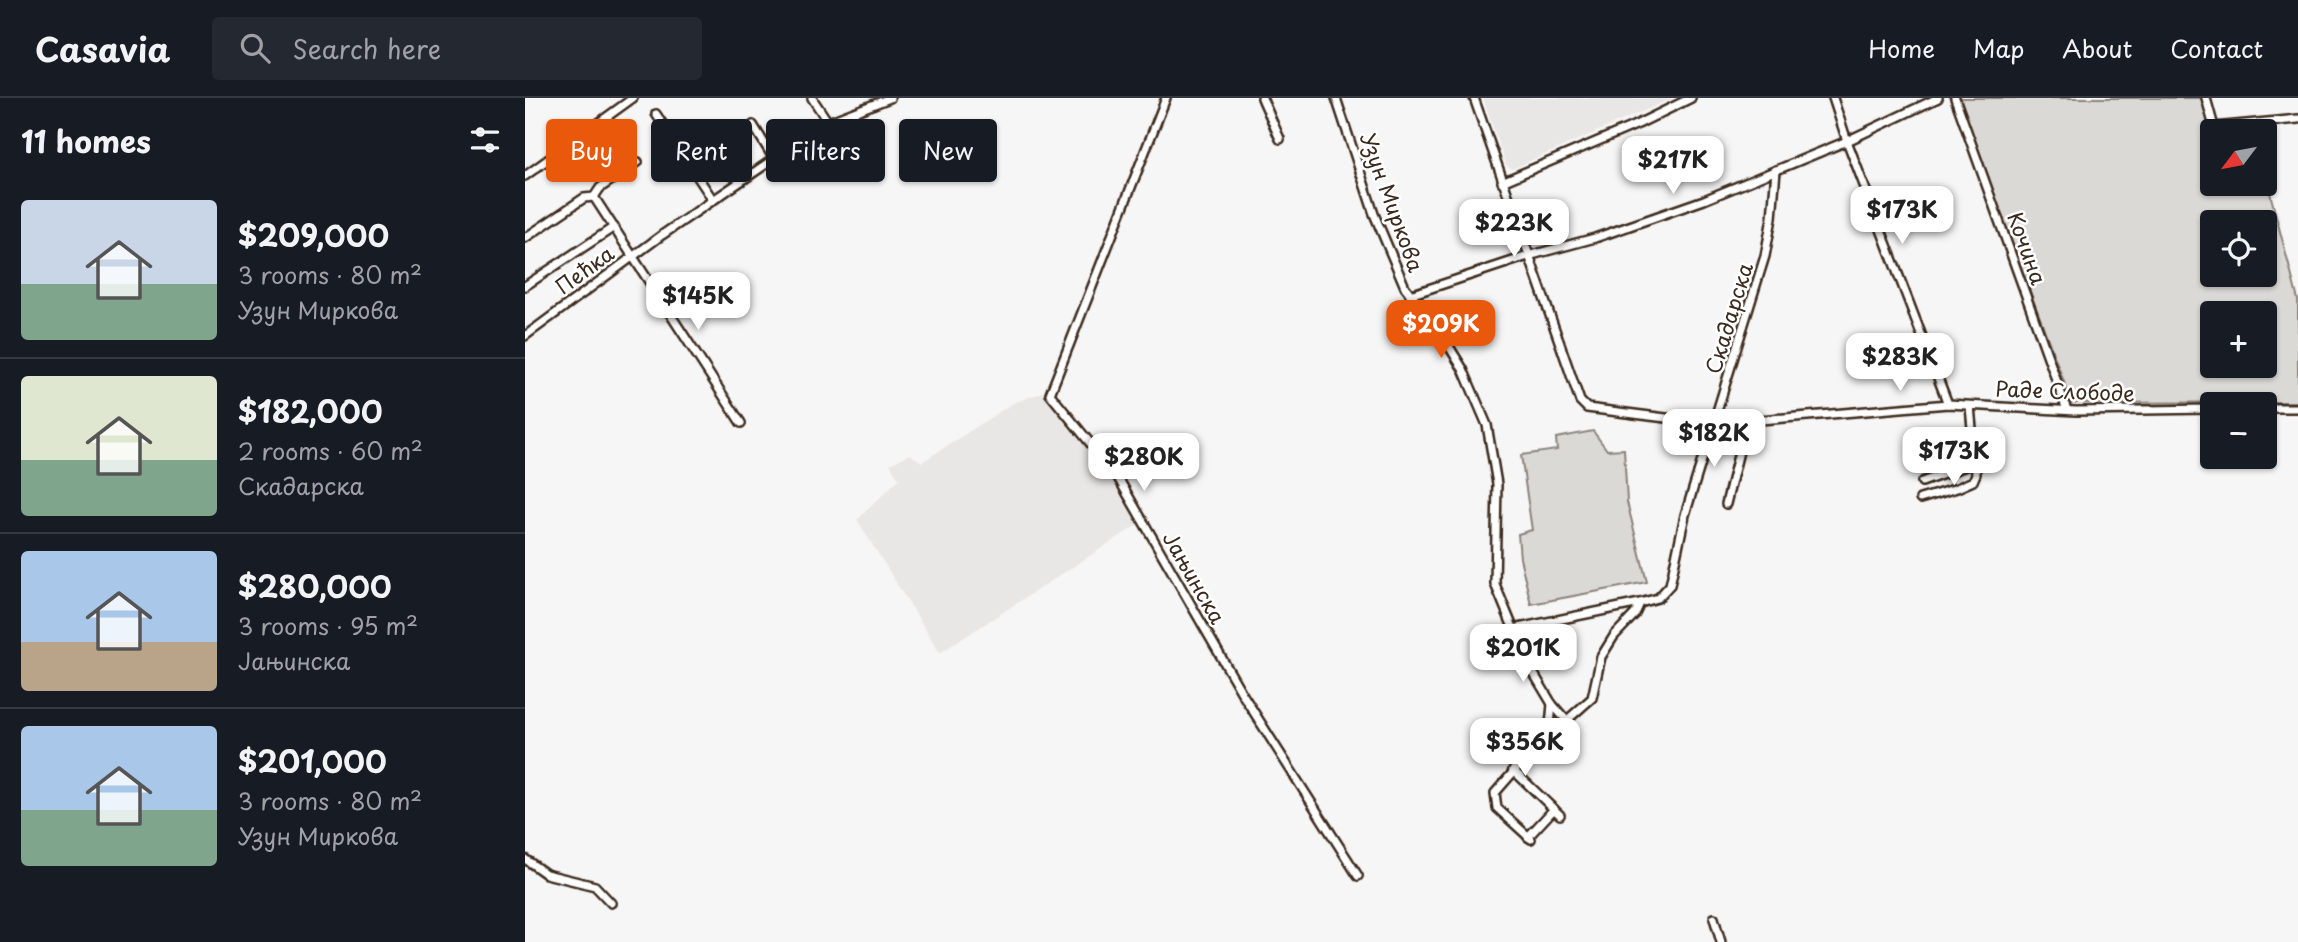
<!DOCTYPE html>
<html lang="en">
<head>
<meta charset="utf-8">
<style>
	body { margin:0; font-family:"Playpen Sans",sans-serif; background:#242831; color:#f1f3f6; height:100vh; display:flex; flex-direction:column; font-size:26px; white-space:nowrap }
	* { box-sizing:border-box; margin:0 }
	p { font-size:23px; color:#9ea1a6 }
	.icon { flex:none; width:38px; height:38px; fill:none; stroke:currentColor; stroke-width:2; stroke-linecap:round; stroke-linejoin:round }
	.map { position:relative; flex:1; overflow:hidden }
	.side { display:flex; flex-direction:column; background:#171b24; width:525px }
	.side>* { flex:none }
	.guide { position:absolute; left:21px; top:21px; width:665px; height:63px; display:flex; gap:14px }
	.needle { width:46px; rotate:238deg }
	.buttons { position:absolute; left:1675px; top:21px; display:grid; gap:14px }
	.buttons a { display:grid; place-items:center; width:77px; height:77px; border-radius:7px; background:#171b24; box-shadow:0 2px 5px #0004; font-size:35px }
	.price { position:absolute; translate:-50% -60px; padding:0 16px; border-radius:14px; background:#fff; color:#222; font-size:23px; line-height:46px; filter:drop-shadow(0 2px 4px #0008) }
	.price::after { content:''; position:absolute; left:50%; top:42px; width:21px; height:16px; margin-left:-10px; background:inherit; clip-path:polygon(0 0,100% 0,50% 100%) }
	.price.active { background:#ea580c; color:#fff }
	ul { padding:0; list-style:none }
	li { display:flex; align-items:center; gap:21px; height:175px; padding:0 21px }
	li+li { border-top:2px solid #363941 }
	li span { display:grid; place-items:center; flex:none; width:196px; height:140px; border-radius:7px; color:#555 }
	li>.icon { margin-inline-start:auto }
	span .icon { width:84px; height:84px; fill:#fffc; stroke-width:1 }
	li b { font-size:30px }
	h2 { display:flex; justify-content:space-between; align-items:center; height:84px; padding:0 21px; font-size:30px }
	.chip { padding:0 24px; border-radius:7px; background:#171b24; box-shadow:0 2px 5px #0004; font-size:24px; line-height:63px }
	.chip.active { background:#ea580c; color:#fff }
	header { display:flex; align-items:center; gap:42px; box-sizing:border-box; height:98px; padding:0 35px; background:#171b24; border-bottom:2px solid #363941 }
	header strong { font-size:33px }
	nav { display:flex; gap:38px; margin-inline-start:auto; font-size:24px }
	.search { width:490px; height:63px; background:#242831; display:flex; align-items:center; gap:18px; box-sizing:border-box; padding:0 24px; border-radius:7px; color:#9ea1a6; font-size:26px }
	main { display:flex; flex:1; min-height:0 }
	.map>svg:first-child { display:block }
	.built { fill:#e9e7e6 }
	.green { fill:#dbd9d6; stroke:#8b827a; stroke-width:2; fill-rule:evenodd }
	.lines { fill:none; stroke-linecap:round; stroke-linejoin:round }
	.minor-casing { stroke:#3b2a1e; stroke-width:12 }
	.minor { stroke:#fff; stroke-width:7 }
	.labels { text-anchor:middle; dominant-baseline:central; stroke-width:5; stroke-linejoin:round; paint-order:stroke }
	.street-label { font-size:21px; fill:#3b2a1e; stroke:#fff }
</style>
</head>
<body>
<header>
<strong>Casavia</strong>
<div class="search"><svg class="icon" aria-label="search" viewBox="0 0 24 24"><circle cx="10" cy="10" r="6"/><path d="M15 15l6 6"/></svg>Search here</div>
<nav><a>Home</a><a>Map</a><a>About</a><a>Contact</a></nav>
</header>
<main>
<section class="side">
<h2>11 homes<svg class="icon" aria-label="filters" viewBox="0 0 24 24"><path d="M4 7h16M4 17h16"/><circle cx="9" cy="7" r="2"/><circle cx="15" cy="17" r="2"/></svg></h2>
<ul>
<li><span style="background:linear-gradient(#c9d6e8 60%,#7fa58c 0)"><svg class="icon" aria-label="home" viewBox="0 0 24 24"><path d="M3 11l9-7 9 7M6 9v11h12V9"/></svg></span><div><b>$209,000</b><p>3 rooms · 80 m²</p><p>Узун Миркова</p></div></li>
<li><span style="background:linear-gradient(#dfe7d0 60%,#7fa58c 0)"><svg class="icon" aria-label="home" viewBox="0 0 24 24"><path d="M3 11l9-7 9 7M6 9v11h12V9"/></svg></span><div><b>$182,000</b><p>2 rooms · 60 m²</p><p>Скадарска</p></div></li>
<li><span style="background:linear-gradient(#a9c7e8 65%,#b9a48a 0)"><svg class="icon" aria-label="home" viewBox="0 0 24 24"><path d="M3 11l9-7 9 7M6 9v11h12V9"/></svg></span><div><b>$280,000</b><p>3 rooms · 95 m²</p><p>Јањинска</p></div></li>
<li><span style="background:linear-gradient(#a9c7e8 60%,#7fa58c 0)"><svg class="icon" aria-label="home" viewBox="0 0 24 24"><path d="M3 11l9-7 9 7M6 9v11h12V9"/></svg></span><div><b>$201,000</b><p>3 rooms · 80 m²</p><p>Узун Миркова</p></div></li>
</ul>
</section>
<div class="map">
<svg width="1773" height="844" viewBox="0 0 1773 844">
	<rect width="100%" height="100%" fill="#f7f6f6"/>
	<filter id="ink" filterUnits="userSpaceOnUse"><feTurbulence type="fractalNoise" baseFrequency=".0143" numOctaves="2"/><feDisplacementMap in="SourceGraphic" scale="14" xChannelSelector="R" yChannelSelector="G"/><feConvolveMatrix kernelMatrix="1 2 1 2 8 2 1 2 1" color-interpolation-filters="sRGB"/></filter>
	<g filter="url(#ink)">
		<g class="built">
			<polygon points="958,0 1148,0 987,71 981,67"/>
			<polygon points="518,294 558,338 592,382 617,424 415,555 332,422 374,381 365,366 385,356 397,364 488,305"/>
		</g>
		<g class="green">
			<path d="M1435 0H1678L1687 33 1726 28 1728 33H1687V86H1740V76L1773 202V304L1547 305 1440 21ZM1687 124H1740V177H1687ZM1687 215H1740V268H1687Z"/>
			<polygon points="1068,333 1082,352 1099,351 1102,404 1122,484 1006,506 995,460 993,436 1007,432 996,357 1032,352 1031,340"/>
		</g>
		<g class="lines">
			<g class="minor-casing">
				<g id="minor">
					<polyline points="287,0 303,24"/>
					<polyline points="641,0 525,296 592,378 718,597 833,778"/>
					<polyline points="737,0 755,41"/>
					<polyline points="811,0 849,116 880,189 917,237 938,271 962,327 972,386 970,486 1003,566 1027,606 1041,622"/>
					<polyline points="949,0 1055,303 1062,310 1188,326 1423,306 1551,313 1687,311"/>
					<polyline points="1308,0 1322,43 1423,306"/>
					<polyline points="1430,0 1542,312"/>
					<polyline points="1681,0 1689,29 1773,21"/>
					<polyline points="131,16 188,102"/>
					<polyline points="228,27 249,61"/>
					<polyline points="0,78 108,0"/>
					<polyline points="977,84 1113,26 1166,0"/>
					<polyline points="69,99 216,325"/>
					<polyline points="0,140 59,100 69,99 75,90 113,64"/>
					<polyline points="0,188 89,129"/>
					<polyline points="885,197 1003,158 1070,140 1179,102 1322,43 1413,0"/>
					<polyline points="0,238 137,137 303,24 365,0"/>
					<polyline points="1740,310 1773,310"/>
					<polyline points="1397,384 1449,365"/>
					<polyline points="1395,401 1432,390 1448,383 1451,376 1445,308"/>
					<polyline points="1201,406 1221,325"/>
					<polyline points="988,531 1115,505"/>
					<polyline points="1024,638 1027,606"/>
					<polyline points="988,672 1035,717"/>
					<polyline points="1003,739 1029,711"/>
					<polyline points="1006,741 972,710 970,695 1005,655 1067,600 1076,559 1089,538 1110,516 1115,505 1133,500 1145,487 1160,417 1240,158 1247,120 1251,72"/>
					<polyline points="0,761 21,776 70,788 86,805"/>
					<polyline points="1189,820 1196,844"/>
				</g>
			</g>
			<use href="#minor" class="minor"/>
		</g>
	</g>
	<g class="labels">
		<g class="street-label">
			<text transform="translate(868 104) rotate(70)">Узун Миркова</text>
			<text transform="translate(1503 150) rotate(70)">Кочина</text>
			<text transform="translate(59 171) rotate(-36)">Пећка</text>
			<text transform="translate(1203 220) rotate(-73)">Скадарска</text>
			<text transform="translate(1540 292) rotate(2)">Раде Слободе</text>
			<text transform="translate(670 479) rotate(60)">Јањинска</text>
		</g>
	</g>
</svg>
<div class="buttons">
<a><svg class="needle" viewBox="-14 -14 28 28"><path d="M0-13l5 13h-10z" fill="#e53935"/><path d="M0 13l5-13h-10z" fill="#9ea1a6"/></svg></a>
<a><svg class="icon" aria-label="locate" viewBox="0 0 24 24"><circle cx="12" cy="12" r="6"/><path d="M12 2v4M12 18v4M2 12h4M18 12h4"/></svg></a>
<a>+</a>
<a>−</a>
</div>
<b class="price" style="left:1148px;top:98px">$217K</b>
<b class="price" style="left:1377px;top:148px">$173K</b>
<b class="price" style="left:989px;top:161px">$223K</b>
<b class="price" style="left:173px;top:234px">$145K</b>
<b class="price active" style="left:916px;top:262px">$209K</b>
<b class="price" style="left:1375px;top:295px">$283K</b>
<b class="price" style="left:1189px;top:371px">$182K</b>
<b class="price" style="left:1429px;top:389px">$173K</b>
<b class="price" style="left:619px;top:395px">$280K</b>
<b class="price" style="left:998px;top:586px">$201K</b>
<b class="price" style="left:1000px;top:680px">$356K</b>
<div class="guide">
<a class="chip active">Buy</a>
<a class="chip">Rent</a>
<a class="chip">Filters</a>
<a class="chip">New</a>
</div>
</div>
</main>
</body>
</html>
